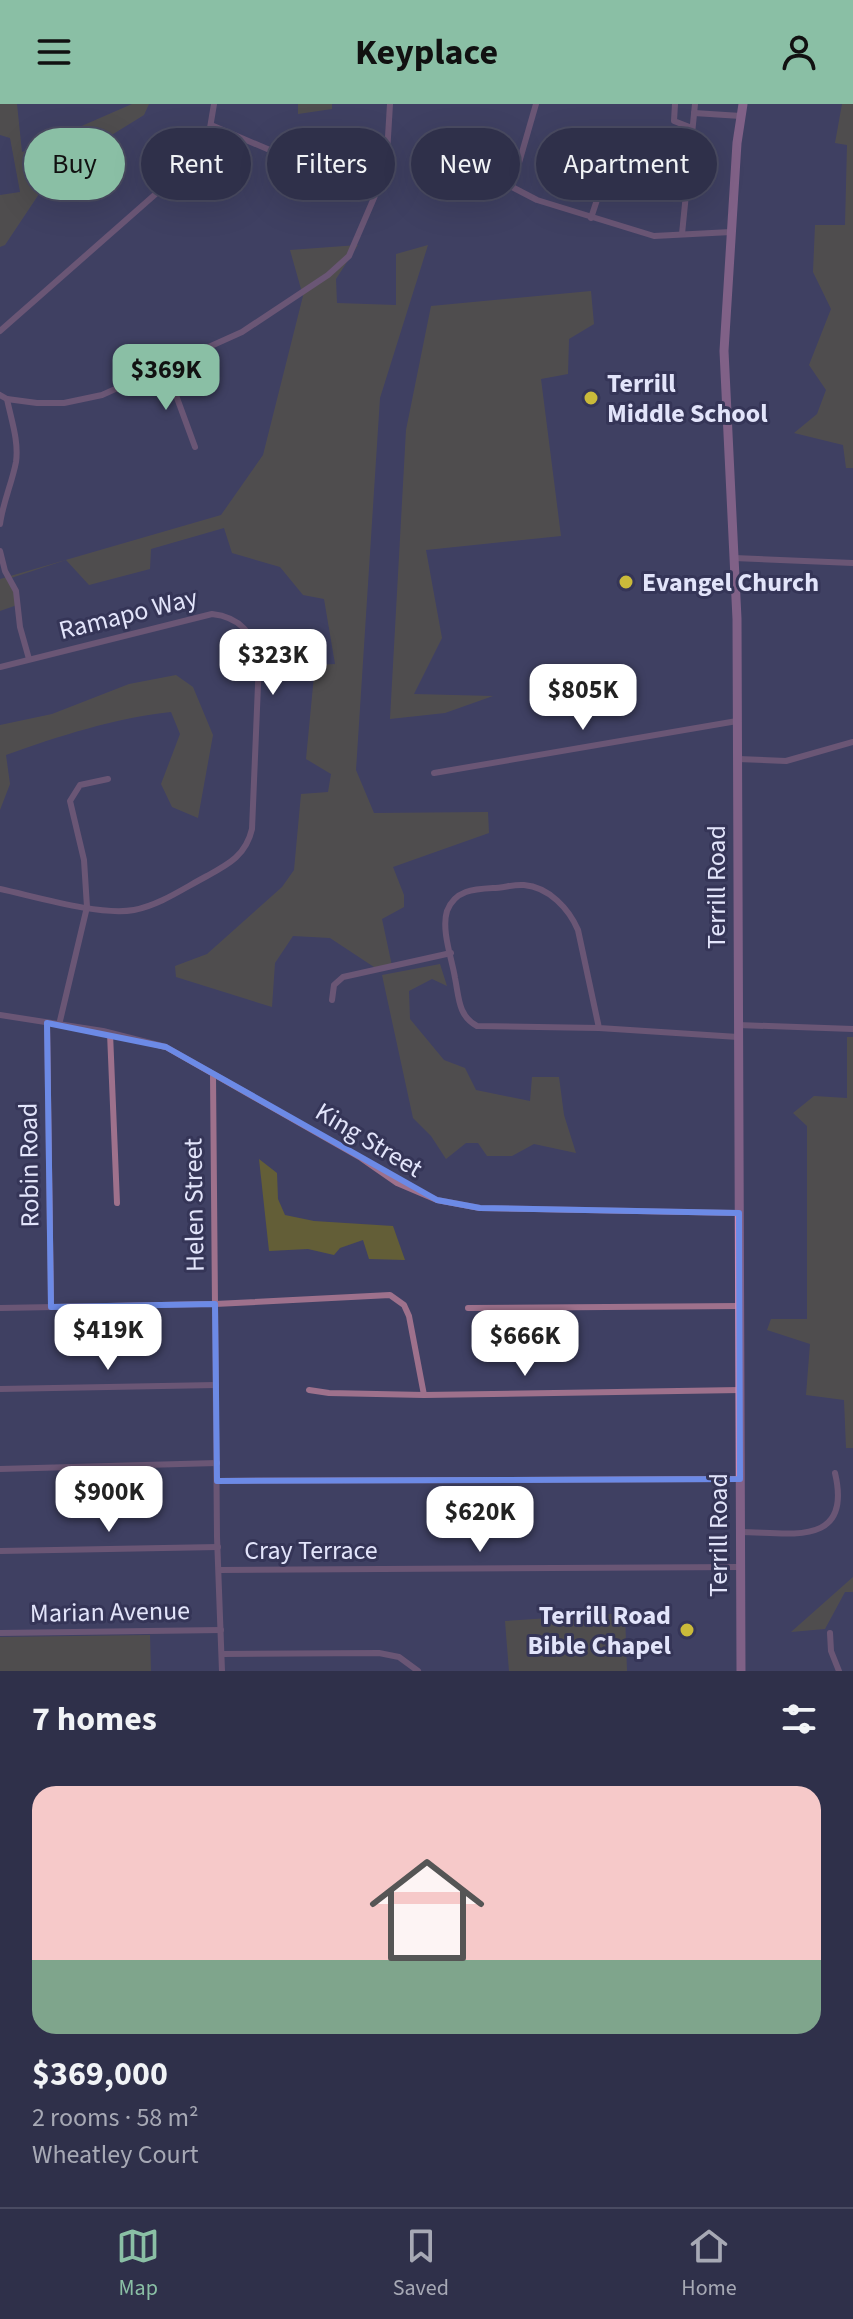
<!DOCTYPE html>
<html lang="en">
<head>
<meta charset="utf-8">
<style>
	body { margin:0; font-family:"Source Sans 3",sans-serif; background:#373851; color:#f1f3f6; height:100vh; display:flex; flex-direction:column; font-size:30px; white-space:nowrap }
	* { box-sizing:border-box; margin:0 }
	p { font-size:26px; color:#a7a9b5 }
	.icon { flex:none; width:44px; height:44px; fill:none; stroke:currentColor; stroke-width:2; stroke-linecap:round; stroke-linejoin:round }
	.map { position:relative; height:1567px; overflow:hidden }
	.panel { display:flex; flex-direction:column; background:#2f304a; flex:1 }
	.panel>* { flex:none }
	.banner { position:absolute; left:24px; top:24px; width:806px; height:72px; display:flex; gap:16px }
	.price { position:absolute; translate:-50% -68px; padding:0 18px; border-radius:16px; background:#fff; color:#222; font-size:26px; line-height:52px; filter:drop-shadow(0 2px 4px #0008) }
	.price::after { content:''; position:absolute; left:50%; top:48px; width:24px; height:18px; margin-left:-12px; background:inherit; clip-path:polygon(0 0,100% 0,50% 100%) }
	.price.on { background:#8abfa5; color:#111 }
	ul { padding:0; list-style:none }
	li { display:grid; align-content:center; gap:16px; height:424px; padding:0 32px }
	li+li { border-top:2px solid #4a4b62 }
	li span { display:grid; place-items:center; height:248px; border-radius:24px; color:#555 }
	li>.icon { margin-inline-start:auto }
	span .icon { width:144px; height:144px; fill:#fffc; stroke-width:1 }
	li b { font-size:34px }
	h2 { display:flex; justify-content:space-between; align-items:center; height:96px; padding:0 32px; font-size:34px }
	.chip { padding:0 28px; border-radius:36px; background:#2f304a; box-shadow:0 8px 32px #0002,0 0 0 2px #4a4b62; font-size:28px; line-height:72px }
	.chip.on { background:#8abfa5; color:#111 }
	header { display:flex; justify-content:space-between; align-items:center; height:104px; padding:0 32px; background:#8abfa5; color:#111; font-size:36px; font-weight:700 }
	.tab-bar { display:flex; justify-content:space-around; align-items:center; height:112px; border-top:2px solid #4a4b62; background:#2f304a; font-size:22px; color:#a7a9b5 }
	.tab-bar a { display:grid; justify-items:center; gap:4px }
	.tab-bar .on { color:#8abfa5 }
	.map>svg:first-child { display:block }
	.green { fill:#635e37 }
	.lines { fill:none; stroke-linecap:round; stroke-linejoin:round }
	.street { stroke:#9e718c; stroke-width:6 }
	.secondary { stroke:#cf89b4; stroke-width:9 }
	.marked { fill:none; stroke:#6c8ae6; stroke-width:6; stroke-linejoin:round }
	.poi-dot { fill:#caba3a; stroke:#353557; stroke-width:3 }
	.labels { text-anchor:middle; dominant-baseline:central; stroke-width:6; stroke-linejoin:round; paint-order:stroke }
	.poi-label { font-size:26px; font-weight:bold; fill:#e2e4fa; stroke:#353557; text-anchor:start }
	.street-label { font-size:26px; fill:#e2e4fa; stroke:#353557 }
</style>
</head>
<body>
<header><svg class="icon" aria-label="menu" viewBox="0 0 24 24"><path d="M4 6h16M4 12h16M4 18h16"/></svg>Keyplace<svg class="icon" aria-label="person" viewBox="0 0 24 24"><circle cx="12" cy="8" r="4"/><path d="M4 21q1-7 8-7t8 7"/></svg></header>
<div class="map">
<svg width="853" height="1567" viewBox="0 0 853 1567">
	<rect width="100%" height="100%" fill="#3f4063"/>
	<g class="green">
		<polygon points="0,0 17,0 22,48 132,0 149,0 144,11 55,66 5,141 0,143 0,91 20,88 10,34 0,31"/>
		<polygon points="298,0 332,0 332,5 298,10"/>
		<polygon points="842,0 853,0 853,364 846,364 843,341 794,329 817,310 826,286 809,261 831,205 813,168 815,121 845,121 847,41 835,39"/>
		<polygon points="358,141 336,175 337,199 396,201 396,150 428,141 380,294 356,666 374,709 488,708 489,729 393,763 404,791 404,803 382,815 392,862 377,865 330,834 293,832 275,859 272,903 176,873 175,862 207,850 282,783 294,766 301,690 328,688 331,670 306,655 315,561 335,560 324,495 303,491 280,463 232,449 224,424 151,445 150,465 89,481 66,456 11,474 20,500 0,507 0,475 221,411 263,351 303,192 290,146"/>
		<polygon points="591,187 594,220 569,235 568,270 541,275 561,432 426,446 442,534 414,590 493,592 445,609 390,615 406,326 431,202"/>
		<path d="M176 571 193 583 213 631 198 714 172 703 161 680 180 630 171 608C115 614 59 632 6 651L10 680 0 706V621L52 610 129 580Z"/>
		<polygon points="440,860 447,882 432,875 409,887 410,915 444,956 465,964 476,986 530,997 532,973 559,973 564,1011 576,1049 534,1040 512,1052 487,1052 478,1039 466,1039 446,1055 431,1032 413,1014 382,871"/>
		<polygon points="847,933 853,933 853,1344 846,1344 844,1296 806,1291 810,1240 767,1226 771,1215 807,1215 807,1022 793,1009 814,992 847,994"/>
		<polygon points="259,1055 277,1069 278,1095 285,1111 314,1117 393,1122 405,1156 369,1155 363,1136 340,1144 334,1151 308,1145 269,1147"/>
		<polygon points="853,1473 853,1488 845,1488 825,1525 791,1528"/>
		<polygon points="625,1509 627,1567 509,1567 505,1517"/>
		<polygon points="150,1531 151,1567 0,1567 0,1533"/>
	</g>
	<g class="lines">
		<g class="street">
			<polyline points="536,0 512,83 537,96 654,132 731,128"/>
			<polyline points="675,0 674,17 692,24"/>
			<polyline points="694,9 741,12"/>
			<polyline points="211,21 312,64 385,69"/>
			<polyline points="591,114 615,41"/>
			<polyline points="682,130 695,0"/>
			<polyline points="0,227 192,58 209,30 214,0"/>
			<polyline points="166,264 195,343"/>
			<polyline points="0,291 7,295 37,299 64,299 102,291 242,228 328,171 349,152 386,66 390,0"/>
			<path d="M0 420C3 398 12 379 16 358 19 337 11 315 7 295"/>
			<polyline points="0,447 5,467 16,487 20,523 29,555"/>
			<polyline points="734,454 853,459"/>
			<path d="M0 563 212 510C239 513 255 530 259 557L252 725C246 751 229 760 207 772 184 784 160 801 134 806 99 812 37 793 0 785"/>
			<polyline points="738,655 786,657 853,638"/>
			<polyline points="434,669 737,617"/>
			<polyline points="332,896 334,881 343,873 451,849"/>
			<polyline points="0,911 103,927 166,943 361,1054 397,1079 437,1096 480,1104 739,1109"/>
			<polyline points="47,919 51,1203"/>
			<polyline points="59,921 87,803 84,756 70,697 80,681 108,675"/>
			<polyline points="738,921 853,925"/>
			<path d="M599 924 578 826C569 805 549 783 524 781 514 780 503 784 493 784 474 785 455 786 447 807 441 826 452 855 455 874 459 893 458 912 477 922L599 924 738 933"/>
			<polyline points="110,929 117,1099"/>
			<polyline points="213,971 217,1433 222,1567"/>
			<polyline points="0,1204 215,1200 390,1191 404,1201 409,1212 424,1291"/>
			<polyline points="468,1204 739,1202"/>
			<polyline points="0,1285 216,1281"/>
			<polyline points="309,1286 329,1289 424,1291 740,1286"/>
			<polyline points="0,1365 217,1359"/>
			<polyline points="217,1377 740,1375"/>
			<path d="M740 1428C787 1428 853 1445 835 1369"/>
			<polyline points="0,1447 218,1443"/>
			<polyline points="219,1466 740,1463"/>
			<polyline points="0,1529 221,1526"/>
			<polyline points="830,1529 831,1547 839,1567"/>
			<polyline points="222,1550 379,1549 399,1553 418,1567"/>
		</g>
		<polyline class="secondary" points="741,1567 737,515 724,247 737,39 743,0"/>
	</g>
	<path d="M0 0H853V1567H0ZM47 919 166 943 437 1096 480 1104 739 1109 740 1375 217 1377 215 1200 51 1203Z" fill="#3f4063" fill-opacity=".55" fill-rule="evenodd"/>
	<path class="marked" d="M47 919 166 943 437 1096 480 1104 739 1109 740 1375 217 1377 215 1200 51 1203Z"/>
	<g class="poi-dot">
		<circle cx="591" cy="294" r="8"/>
		<circle cx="626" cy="478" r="8"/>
		<circle cx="687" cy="1526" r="8"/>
	</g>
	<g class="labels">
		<g class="poi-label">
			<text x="607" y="279">Terrill<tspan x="607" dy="30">Middle School</tspan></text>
			<text x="642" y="478">Evangel Church</text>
			<text x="671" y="1511" text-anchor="end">Terrill Road<tspan x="671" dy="30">Bible Chapel</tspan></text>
		</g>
		<g class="street-label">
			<text transform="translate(128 510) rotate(-14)">Ramapo Way</text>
			<text transform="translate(716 783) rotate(-90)">Terrill Road</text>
			<text transform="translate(369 1036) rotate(31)">King Street</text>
			<text transform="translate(29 1061) rotate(-91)">Robin Road</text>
			<text transform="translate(194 1101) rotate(-91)">Helen Street</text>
			<text transform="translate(718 1431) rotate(-90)">Terrill Road</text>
			<text x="311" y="1446">Cray Terrace</text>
			<text transform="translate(110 1508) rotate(-1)">Marian Avenue</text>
		</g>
	</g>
</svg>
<b class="price on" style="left:166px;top:308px">$369K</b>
<b class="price" style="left:273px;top:593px">$323K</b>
<b class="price" style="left:583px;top:628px">$805K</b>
<b class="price" style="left:108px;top:1268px">$419K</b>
<b class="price" style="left:525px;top:1274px">$666K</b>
<b class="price" style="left:109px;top:1430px">$900K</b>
<b class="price" style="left:480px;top:1450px">$620K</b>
<div class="banner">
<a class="chip on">Buy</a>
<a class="chip">Rent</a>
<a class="chip">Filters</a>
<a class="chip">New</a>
<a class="chip">Apartment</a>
</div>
</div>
<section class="panel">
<h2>7 homes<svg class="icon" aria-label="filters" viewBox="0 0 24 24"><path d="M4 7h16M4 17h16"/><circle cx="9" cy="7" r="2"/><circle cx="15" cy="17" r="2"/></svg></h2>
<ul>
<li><span style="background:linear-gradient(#f6c9c9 70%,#7fa58c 0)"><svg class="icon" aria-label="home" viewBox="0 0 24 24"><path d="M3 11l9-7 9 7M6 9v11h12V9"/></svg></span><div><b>$369,000</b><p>2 rooms · 58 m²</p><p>Wheatley Court</p></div></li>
</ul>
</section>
<nav class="tab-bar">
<a class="on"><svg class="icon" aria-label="map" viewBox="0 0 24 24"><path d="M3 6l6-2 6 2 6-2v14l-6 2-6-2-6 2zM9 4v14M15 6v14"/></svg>Map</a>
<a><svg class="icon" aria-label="saved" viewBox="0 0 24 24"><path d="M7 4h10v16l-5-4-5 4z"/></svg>Saved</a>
<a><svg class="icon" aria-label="home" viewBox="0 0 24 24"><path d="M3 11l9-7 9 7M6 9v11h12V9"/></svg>Home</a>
</nav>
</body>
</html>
